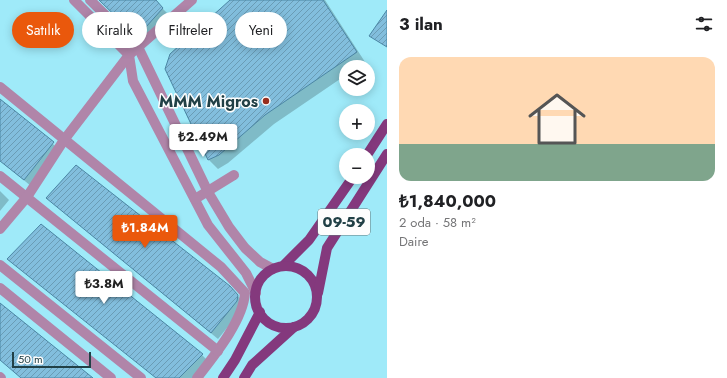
<!DOCTYPE html>
<html lang="tr">
<head>
<meta charset="utf-8">
<style>
	body { margin:0; font-family:Jost,sans-serif; background:#f2f2f2; color:#202124; height:100vh; display:flex; flex-direction:column; font-size:15px; white-space:nowrap }
	* { box-sizing:border-box; margin:0 }
	p { font-size:13px; color:#757577 }
	.icon { flex:none; width:22px; height:22px; fill:none; stroke:currentColor; stroke-width:2; stroke-linecap:round; stroke-linejoin:round }
	.map { position:relative; flex:1; overflow:hidden }
	.sheet { display:flex; flex-direction:column; background:#fff; width:340px }
	.sheet>* { flex:none }
	.hud { position:absolute; left:12px; top:12px; width:315px; height:36px; display:flex; gap:8px }
	.buttons { position:absolute; left:339px; top:60px; display:grid; gap:8px }
	.buttons a { display:grid; place-items:center; width:36px; height:36px; border-radius:50%; background:#fff; box-shadow:0 2px 10px #0003; font-size:20px }
	.scale { position:absolute; left:12px; bottom:10px; width:79px; box-sizing:border-box; padding-left:4px; border:2px solid #214046; border-top:0; font-size:11px; line-height:14px; white-space:nowrap; color:#214046; -webkit-text-stroke:3px #fdfdfd; paint-order:stroke }
	.price { position:absolute; translate:-50% -34px; padding:0 9px; border-radius:4px; background:#fff; color:#222; font-size:13px; line-height:26px; filter:drop-shadow(0 1px 2px #0008) }
	.price::after { content:''; position:absolute; left:50%; top:24px; width:12px; height:9px; margin-left:-6px; background:inherit; clip-path:polygon(0 0,100% 0,50% 100%) }
	.price.current { background:#ea580c; color:#fff }
	ul { padding:0; list-style:none }
	li { display:grid; align-content:center; gap:8px; height:212px; padding:0 12px }
	li span { display:grid; place-items:center; height:124px; border-radius:12px; color:#555 }
	li>.icon { margin-inline-start:auto }
	span .icon { width:72px; height:72px; fill:#fffc; stroke-width:1 }
	li b { font-size:17px }
	h2 { display:flex; justify-content:space-between; align-items:center; height:48px; padding:0 12px; font-size:17px }
	.tag { padding:0 14px; border-radius:18px; background:#fff; box-shadow:0 2px 10px #0003; font-size:14px; line-height:36px }
	.tag.current { background:#ea580c; color:#fff }
	main { display:flex; flex:1; min-height:0 }
	.map>svg:first-child { display:block }
	.shadow { fill:#0003 }
	.building { fill:url(#building-hatch); stroke:#4b86a4 }
	.lines { fill:none; stroke-linecap:round; stroke-linejoin:round }
	.minor { stroke:#b085a9; stroke-width:10 }
	.major { stroke:#84397d; stroke-width:10 }
	.poi-dot { fill:#982e1e; stroke:#fdfdfd; stroke-width:1.5 }
	.labels { text-anchor:middle; dominant-baseline:central; stroke-width:3; stroke-linejoin:round; paint-order:stroke }
	.shield { fill:#fdfdfd; stroke:#63797d; stroke-width:1 }
	.shield-label { font-size:15px; font-weight:bold; fill:#214046 }
	.poi-label { font-size:16px; font-weight:bold; fill:#214046; stroke:#fdfdfd; text-anchor:end }
</style>
</head>
<body>
<main>
<div class="map">
<svg width="387" height="378" viewBox="0 0 387 378">
	<defs>
		<pattern id="building-hatch" width="6" height="6" patternUnits="userSpaceOnUse"><rect width="6" height="6" fill="#82bedd"/><path d="M-1 1l2-2M0 6l6-6M5 7l2-2" fill="none" stroke="#6a9cb5"/></pattern>
	</defs>
	<rect width="100%" height="100%" fill="#9feaf9"/>
	<g class="shadow">
		<polygon points="100,0 154,0 169,15 144,43"/>
		<polygon points="232,0 325,0 365,62 357,67 346,67 346,75 274,124 228,163 218,169 209,160 166,69"/>
		<polygon points="0,100 60,150 31,186 0,161"/>
		<polygon points="0,191 9,200 0,211"/>
		<polygon points="47,198 236,294 244,303 243,308 218,339"/>
		<polygon points="41,225 202,355 209,362 193,378 156,378"/>
	</g>
	<g class="building">
		<polygon points="99,0 156,0 163,8 137,37"/>
		<polygon points="230,0 323,0 357,52 265,115 219,155 208,160 165,69 170,54"/>
		<polygon points="387,10 387,47 369,36"/>
		<polygon points="0,99 54,142 24,180 0,161"/>
		<polygon points="76,165 230,286 238,295 237,301 211,333 46,198"/>
		<polygon points="41,224 203,354 179,378 156,378 7,259"/>
		<polygon points="0,303 93,378 21,378 0,360"/>
	</g>
	<g class="lines">
		<g class="minor">
			<polyline points="74,0 129,55 133,81 208,225 246,273 256,293"/>
			<polyline points="90,0 138,47 208,192 229,227 245,248 260,262 273,269"/>
			<path d="M0 87 221 267 245 293C243 321 214 356 197 378"/>
			<polyline points="0,176 218,351"/>
			<polyline points="195,199 234,175"/>
			<polyline points="0,229 27,197 64,140 129,55 192,0"/>
			<polyline points="0,265 141,378"/>
			<polyline points="0,288 111,378"/>
			<polyline points="0,377 1,378"/>
		</g>
		<g class="major">
			<polyline points="367,155 387,124"/>
			<polyline points="284,265 309,240 353,177"/>
			<circle cx="286" cy="297" r="31"/>
			<polyline points="318,293 327,248 387,154"/>
			<polyline points="223,378 235,360 260,312"/>
			<polyline points="244,378 252,365 294,327"/>
		</g>
	</g>
	<circle class="poi-dot" cx="266" cy="101" r="4"/>
	<g class="labels">
		<rect class="shield" x="318" y="209" width="52" height="26" rx="3"/>
		<g class="shield-label">
			<text x="344" y="222">09-59</text>
		</g>
		<g class="poi-label">
			<text x="258" y="101">MMM Migros</text>
		</g>
	</g>
</svg>
<div class="buttons">
<a><svg class="icon" aria-label="layers" viewBox="0 0 24 24"><path d="M12 4l9 5-9 5-9-5zM3 14l9 5 9-5"/></svg></a>
<a>+</a>
<a>−</a>
</div>
<div class="scale">50 m</div>
<b class="price" style="left:203px;top:158px">₺2.49M</b>
<b class="price current" style="left:145px;top:249px">₺1.84M</b>
<b class="price" style="left:104px;top:305px">₺3.8M</b>
<div class="hud">
<a class="tag current">Satılık</a>
<a class="tag">Kiralık</a>
<a class="tag">Filtreler</a>
<a class="tag">Yeni</a>
</div>
</div>
<section class="sheet">
<h2>3 ilan<svg class="icon" aria-label="filters" viewBox="0 0 24 24"><path d="M4 7h16M4 17h16"/><circle cx="9" cy="7" r="2"/><circle cx="15" cy="17" r="2"/></svg></h2>
<ul>
<li><span style="background:linear-gradient(#ffd9b3 70%,#7fa58c 0)"><svg class="icon" aria-label="home" viewBox="0 0 24 24"><path d="M3 11l9-7 9 7M6 9v11h12V9"/></svg></span><div><b>₺1,840,000</b><p>2 oda · 58 m²</p><p>Daire</p></div></li>
</ul>
</section>
</main>
</body>
</html>
